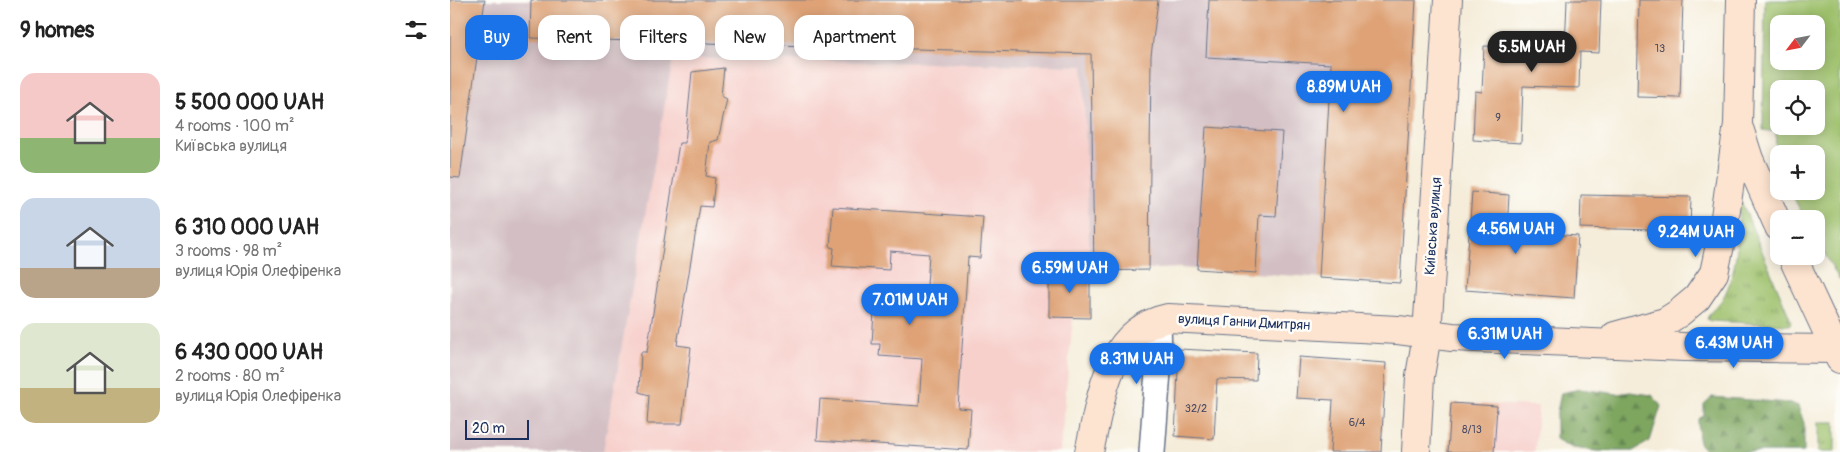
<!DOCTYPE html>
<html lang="en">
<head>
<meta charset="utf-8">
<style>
	body { margin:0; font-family:Pangolin,sans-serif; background:#f6f6f6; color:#222; height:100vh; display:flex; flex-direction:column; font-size:19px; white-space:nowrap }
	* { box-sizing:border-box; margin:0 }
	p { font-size:16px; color:#767676 }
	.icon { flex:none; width:28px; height:28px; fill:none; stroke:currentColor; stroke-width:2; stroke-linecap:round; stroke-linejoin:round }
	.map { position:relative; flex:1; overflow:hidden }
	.panel { display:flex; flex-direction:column; background:#fff; width:450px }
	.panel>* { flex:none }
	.guide { position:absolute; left:15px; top:15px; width:475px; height:45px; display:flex; gap:10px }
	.needle { width:32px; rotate:238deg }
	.fabs { position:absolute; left:1320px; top:15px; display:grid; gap:10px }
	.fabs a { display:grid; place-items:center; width:55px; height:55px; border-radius:10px; background:#fff; box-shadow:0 2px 12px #0003; font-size:25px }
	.scale { position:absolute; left:15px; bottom:12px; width:64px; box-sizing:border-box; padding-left:5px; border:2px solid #1b2f5e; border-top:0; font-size:14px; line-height:18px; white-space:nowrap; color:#1b2f5e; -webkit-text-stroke:4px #fdfcf7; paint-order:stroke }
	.price { position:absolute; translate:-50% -42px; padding:0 11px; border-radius:18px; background:#1a73e8; color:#fff; font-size:16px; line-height:32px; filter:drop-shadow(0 1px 2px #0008) }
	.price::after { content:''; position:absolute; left:50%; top:30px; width:15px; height:11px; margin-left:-8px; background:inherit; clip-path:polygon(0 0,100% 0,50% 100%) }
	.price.current { background:#222; color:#fff }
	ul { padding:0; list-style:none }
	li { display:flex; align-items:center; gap:15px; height:125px; padding:0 20px }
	li span { display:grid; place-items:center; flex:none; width:140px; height:100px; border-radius:15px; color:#555 }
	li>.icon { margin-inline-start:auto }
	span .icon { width:60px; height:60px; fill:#fffc; stroke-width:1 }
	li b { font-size:21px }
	h2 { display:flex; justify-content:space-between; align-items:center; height:60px; padding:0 20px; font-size:21px }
	.tag { padding:0 18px; border-radius:15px; background:#fff; box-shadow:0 2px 12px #0003; font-size:18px; line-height:45px }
	.tag.current { background:#1a73e8; color:#fff }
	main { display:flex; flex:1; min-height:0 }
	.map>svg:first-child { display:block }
	.built { fill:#f7d0cc }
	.industrial { fill:#d2bec3 }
	.grass { fill:url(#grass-tufts); stroke:#5c7864 }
	.forest { fill:url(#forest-firs); stroke:#4c6a5e }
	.park { fill:#9dc06b; stroke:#5c7864; fill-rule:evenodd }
	.building { fill:#dea276 }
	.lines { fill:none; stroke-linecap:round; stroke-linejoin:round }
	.street-casing { stroke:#677289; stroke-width:28 }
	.secondary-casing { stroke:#677289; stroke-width:30 }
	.street { stroke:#fff; stroke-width:25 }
	.secondary { stroke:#fde4d0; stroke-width:28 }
	.labels { text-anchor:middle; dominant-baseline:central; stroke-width:5; stroke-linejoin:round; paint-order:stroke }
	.number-label { font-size:11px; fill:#4c4c64 }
	.street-label { font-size:14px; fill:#1b2f5e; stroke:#fdfcf7 }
</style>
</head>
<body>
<main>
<section class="panel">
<h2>9 homes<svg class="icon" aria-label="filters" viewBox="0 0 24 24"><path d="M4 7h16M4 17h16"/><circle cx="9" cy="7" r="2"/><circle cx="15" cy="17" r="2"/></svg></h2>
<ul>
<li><span style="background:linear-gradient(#f6c9c9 65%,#8fb573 0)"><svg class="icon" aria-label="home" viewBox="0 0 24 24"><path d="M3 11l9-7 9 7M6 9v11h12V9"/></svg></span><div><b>5 500 000 UAH</b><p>4 rooms · 100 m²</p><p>Київська вулиця</p></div></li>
<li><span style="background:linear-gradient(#c9d6e8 70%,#b9a48a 0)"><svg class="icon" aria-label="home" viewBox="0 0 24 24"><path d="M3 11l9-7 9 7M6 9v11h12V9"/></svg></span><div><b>6 310 000 UAH</b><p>3 rooms · 98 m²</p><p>вулиця Юрія Олефіренка</p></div></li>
<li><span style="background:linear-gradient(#dfe7d0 65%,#c2b280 0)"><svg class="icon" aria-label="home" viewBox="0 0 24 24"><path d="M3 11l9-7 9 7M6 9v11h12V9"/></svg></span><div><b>6 430 000 UAH</b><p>2 rooms · 80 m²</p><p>вулиця Юрія Олефіренка</p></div></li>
</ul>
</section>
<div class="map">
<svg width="1390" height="452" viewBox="0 0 1390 452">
	<defs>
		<pattern id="grass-tufts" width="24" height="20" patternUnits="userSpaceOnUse" patternTransform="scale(1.25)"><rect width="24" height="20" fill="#9dc06b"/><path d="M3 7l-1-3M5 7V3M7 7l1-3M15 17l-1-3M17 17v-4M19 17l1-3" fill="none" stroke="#7f9c5b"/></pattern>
		<pattern id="forest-firs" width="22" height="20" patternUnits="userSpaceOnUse" patternTransform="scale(1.25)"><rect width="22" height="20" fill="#7ea65f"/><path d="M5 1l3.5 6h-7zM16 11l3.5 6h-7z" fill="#668852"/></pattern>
	</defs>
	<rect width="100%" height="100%" fill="#fdfcf7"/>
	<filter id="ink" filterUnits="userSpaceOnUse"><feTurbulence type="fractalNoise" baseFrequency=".02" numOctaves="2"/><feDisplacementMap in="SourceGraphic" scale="10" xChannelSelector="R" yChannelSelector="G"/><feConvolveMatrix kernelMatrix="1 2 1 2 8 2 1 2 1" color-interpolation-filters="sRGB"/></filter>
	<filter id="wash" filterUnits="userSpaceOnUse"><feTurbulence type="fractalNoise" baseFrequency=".0096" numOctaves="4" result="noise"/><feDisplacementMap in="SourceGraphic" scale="20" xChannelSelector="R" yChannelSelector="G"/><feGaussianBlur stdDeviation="1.12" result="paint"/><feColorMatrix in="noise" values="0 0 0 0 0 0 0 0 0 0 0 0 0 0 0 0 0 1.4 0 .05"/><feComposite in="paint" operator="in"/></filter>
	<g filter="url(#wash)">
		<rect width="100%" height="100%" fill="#f5edda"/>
		<g class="built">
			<polygon points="222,58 633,66 640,272 599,272 599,317 623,317 610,452 153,452"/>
			<polygon points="1001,403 1088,406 1085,452 998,452"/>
		</g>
		<polygon class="industrial" points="0,0 966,0 950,283 730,268 640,272 633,66 223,58 153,452 0,452"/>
		<g class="grass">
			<path d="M1292 203 1339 316 1341 323 1339 325 1260 321 1257 319C1260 311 1269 305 1273 298 1288 271 1288 236 1289 206Z"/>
			<rect x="1368" y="422" width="17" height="30"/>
		</g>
		<g class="forest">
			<polygon points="1130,389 1167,394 1180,392 1202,395 1211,406 1200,441 1183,451 1147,451 1122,448 1106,439 1106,417 1111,393"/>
			<polygon points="1262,397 1340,403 1348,406 1354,423 1354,452 1257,452 1249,443 1248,419 1254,416 1254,404"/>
		</g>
		<path class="park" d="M1315 0H1390V281L1366 238V219H1355L1340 191H1366V154H1329V171L1325 164 1326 132 1313 130ZM1329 24H1366V61H1329ZM1329 89H1366V126H1329Z"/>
		<g id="blocks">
			<g class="building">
				<polygon points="0,0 35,0 10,178 0,177"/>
				<polygon points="81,0 708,0 701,56 699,270 644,271 641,54 80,38"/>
				<polygon points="759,0 966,0 950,283 869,278 881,64 756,57"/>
				<polygon points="1117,0 1151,0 1149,53 1130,52 1129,88 1073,86 1071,143 1023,140 1025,91 1032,92 1034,46 1115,49"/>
				<polygon points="1189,0 1233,0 1230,98 1187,97"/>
				<polygon points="274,68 271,96 277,99 268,140 260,142 256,176 265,178 262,207 250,206 227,345 241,347 232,424 197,424 199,395 189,392 191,352 197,352 229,143 235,143 242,72"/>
				<polygon points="756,127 832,132 826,216 809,215 806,273 747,269"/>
				<polygon points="1022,192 1059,195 1057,231 1128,236 1124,298 1015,290"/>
				<polygon points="1131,195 1241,197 1240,231 1130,228"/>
				<polygon points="383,207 533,217 530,258 518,257 508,408 521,409 518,450 367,440 370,399 469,406 472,359 429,356 430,344 422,344 424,311 432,311 433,299 476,302 479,254 440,251 439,270 382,266 384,248 380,247"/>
				<polygon points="599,271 640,272 640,318 599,317"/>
				<polygon points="729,349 807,353 806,380 767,379 764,439 725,436"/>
				<polygon points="849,357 936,363 931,452 880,452 883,400 846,398"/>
				<polygon points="1001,403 1047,406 1044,452 998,452"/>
			</g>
		</g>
	</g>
	<g filter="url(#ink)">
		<use href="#blocks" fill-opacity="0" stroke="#677289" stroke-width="1"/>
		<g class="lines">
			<g class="street-casing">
				<polyline id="street" points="702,452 709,358 708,320"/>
			</g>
			<g class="secondary-casing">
				<g id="secondary">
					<polyline points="1290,131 1299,159 1329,227"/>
					<polyline points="1342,256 1390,359"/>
					<polyline points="1165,336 1215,322 1229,313 1247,298 1264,273 1273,231 1288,124 1291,0"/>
					<path d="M639 452C651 401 656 331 718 318L948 330 1002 337 1234 347 1385 349"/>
					<polyline points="966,452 970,376 977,335 998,0"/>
				</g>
			</g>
			<use href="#street" class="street"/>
			<use href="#secondary" class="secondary"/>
		</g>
	</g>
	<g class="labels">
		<g class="number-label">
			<text x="1210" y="48">13</text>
			<text x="1048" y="117">9</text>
			<text x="746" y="408">32/2</text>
			<text x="907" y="422">6/4</text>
			<text x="1022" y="429">8/13</text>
		</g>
		<g class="street-label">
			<text transform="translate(983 226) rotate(-86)">Київська вулиця</text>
			<text transform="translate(794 322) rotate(3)">вулиця Ганни Дмитрян</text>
		</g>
	</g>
</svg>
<div class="fabs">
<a><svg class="needle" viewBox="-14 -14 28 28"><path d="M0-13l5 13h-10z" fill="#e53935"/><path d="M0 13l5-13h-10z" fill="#767676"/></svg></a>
<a><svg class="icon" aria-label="locate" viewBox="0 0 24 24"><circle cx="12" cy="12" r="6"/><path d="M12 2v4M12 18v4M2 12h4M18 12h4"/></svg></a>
<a>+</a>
<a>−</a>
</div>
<div class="scale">20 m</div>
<b class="price current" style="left:1082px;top:73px">5.5M UAH</b>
<b class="price" style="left:894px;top:113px">8.89M UAH</b>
<b class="price" style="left:1066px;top:255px">4.56M UAH</b>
<b class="price" style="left:1246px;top:258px">9.24M UAH</b>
<b class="price" style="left:620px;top:294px">6.59M UAH</b>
<b class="price" style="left:460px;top:326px">7.01M UAH</b>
<b class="price" style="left:1055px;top:360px">6.31M UAH</b>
<b class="price" style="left:1284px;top:369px">6.43M UAH</b>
<b class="price" style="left:687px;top:385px">8.31M UAH</b>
<div class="guide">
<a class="tag current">Buy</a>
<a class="tag">Rent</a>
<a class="tag">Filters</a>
<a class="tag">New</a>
<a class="tag">Apartment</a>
</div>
</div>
</main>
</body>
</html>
